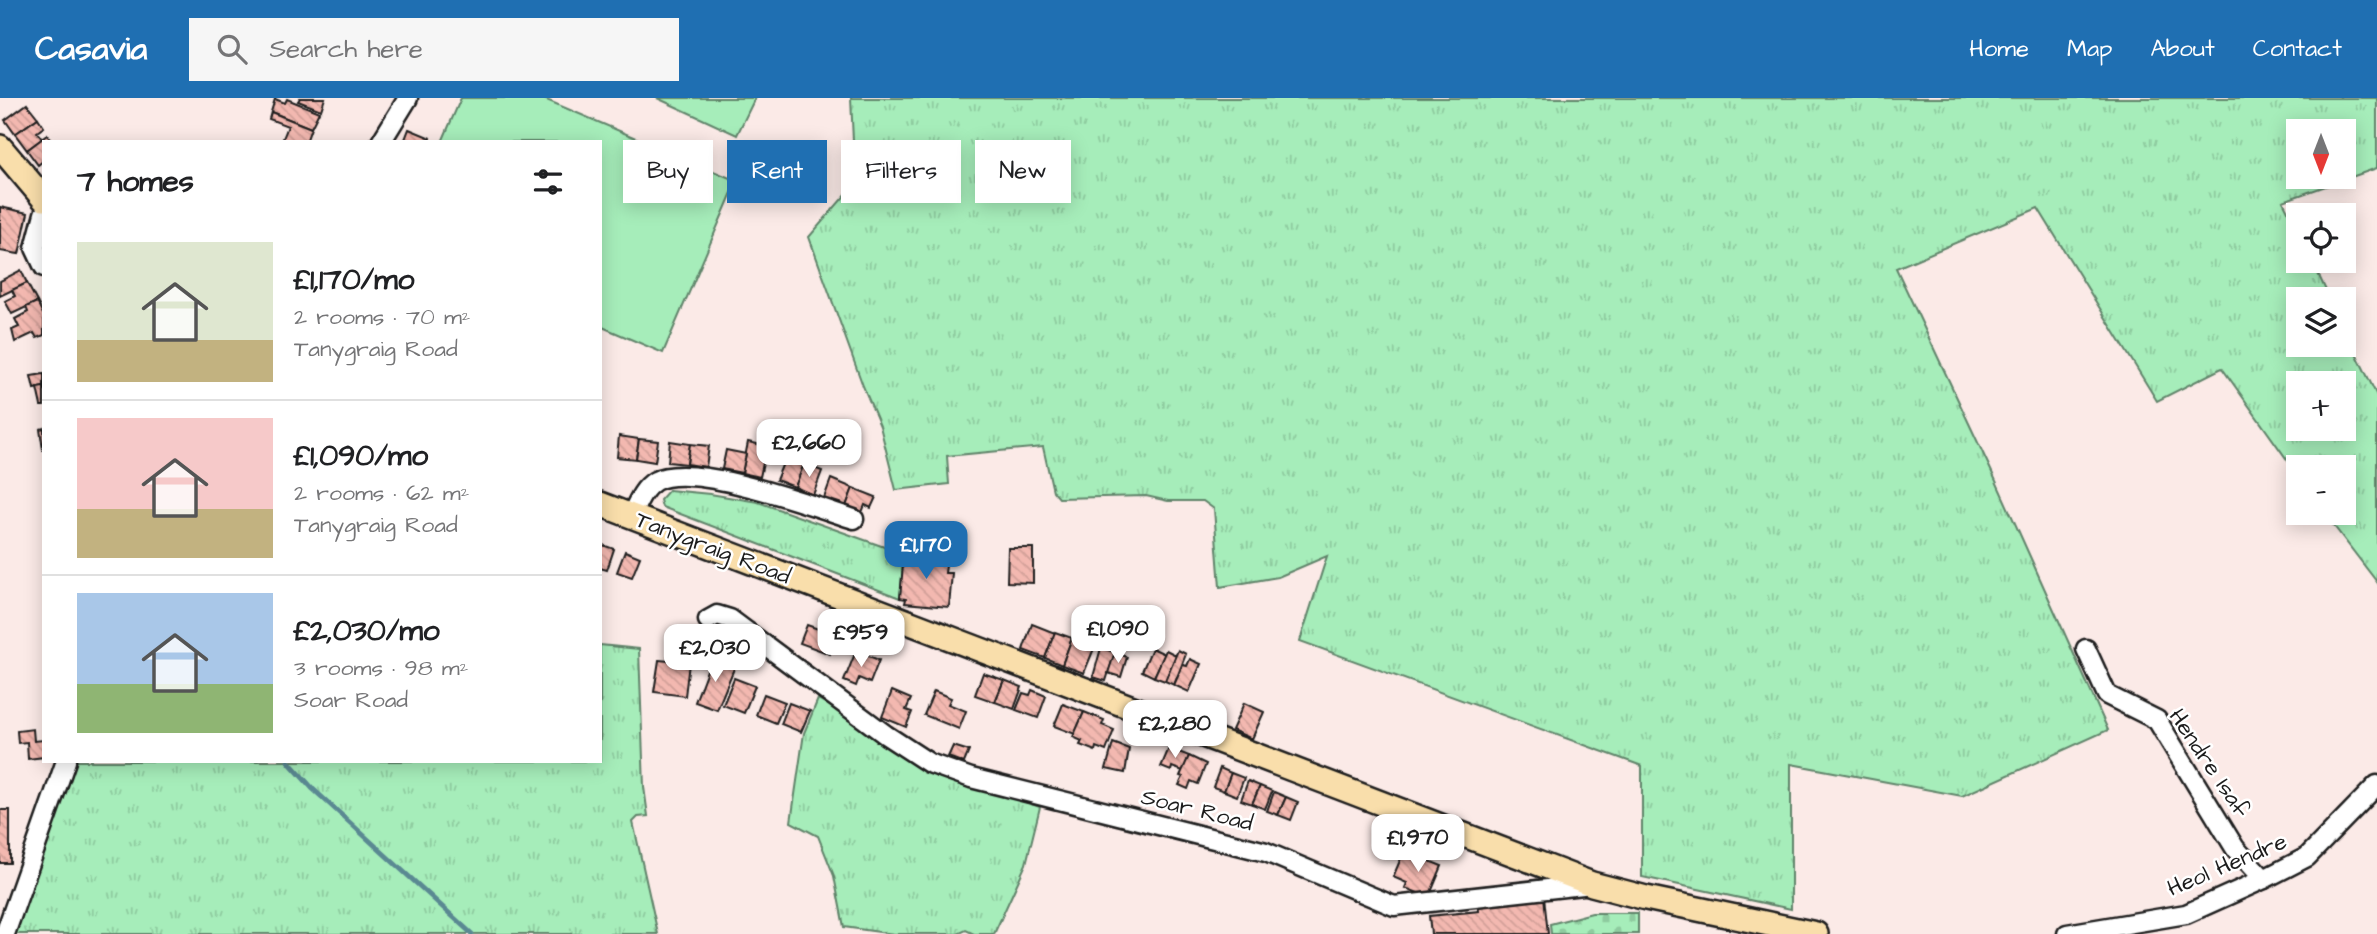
<!DOCTYPE html>
<html lang="en">
<head>
<meta charset="utf-8">
<style>
	body { margin:0; font-family:"Architects Daughter",sans-serif; background:#f6f6f6; color:#202124; height:100vh; display:flex; flex-direction:column; font-size:26px; white-space:nowrap }
	* { box-sizing:border-box; margin:0 }
	p { font-size:23px; color:#757577 }
	.icon { flex:none; width:38px; height:38px; fill:none; stroke:currentColor; stroke-width:2; stroke-linecap:round; stroke-linejoin:round }
	.map { position:relative; flex:1; overflow:hidden }
	.details { position:absolute; left:42px; top:42px; width:560px; height:623px; display:flex; flex-direction:column; background:#fff; border-radius:0px; box-shadow:0 4px 18px #0003 }
	.details>* { flex:none }
	.guide { position:absolute; left:623px; top:42px; width:665px; height:63px; display:flex; gap:14px }
	.needle { width:46px; rotate:180deg }
	.controls { position:absolute; left:2286px; top:21px; display:grid; gap:14px }
	.controls a { display:grid; place-items:center; width:70px; height:70px; border-radius:0px; background:#fff; box-shadow:0 4px 18px #0003; font-size:35px }
	.price { position:absolute; translate:-50% -60px; padding:0 16px; border-radius:14px; background:#fff; color:#222; font-size:23px; line-height:46px; filter:drop-shadow(0 2px 4px #0008) }
	.price::after { content:''; position:absolute; left:50%; top:42px; width:21px; height:16px; margin-left:-10px; background:inherit; clip-path:polygon(0 0,100% 0,50% 100%) }
	.price.active { background:#1f6fb2; color:#fff }
	ul { padding:0; list-style:none }
	li { display:flex; align-items:center; gap:21px; height:175px; padding:0 35px }
	li+li { border-top:2px solid #e0e0e0 }
	li span { display:grid; place-items:center; flex:none; width:196px; height:140px; border-radius:0px; color:#555 }
	li>.icon { margin-inline-start:auto }
	span .icon { width:84px; height:84px; fill:#fffc; stroke-width:1 }
	li b { font-size:30px }
	h2 { display:flex; justify-content:space-between; align-items:center; height:84px; padding:0 35px; font-size:30px }
	.chip { padding:0 24px; border-radius:0px; background:#fff; box-shadow:0 4px 18px #0003; font-size:24px; line-height:63px }
	.chip.active { background:#1f6fb2; color:#fff }
	header { display:flex; align-items:center; gap:42px; box-sizing:border-box; height:98px; padding:0 35px; background:#1f6fb2; color:#fff }
	header strong { font-size:33px }
	nav { display:flex; gap:38px; margin-inline-start:auto; font-size:24px }
	.search { width:490px; height:63px; background:#f6f6f6; display:flex; align-items:center; gap:18px; box-sizing:border-box; padding:0 24px; border-radius:0px; color:#757577; font-size:26px }
	.map>svg:first-child { display:block }
	.grass { fill:url(#grass-tufts); stroke:#61846b; stroke-width:2; fill-rule:evenodd }
	.cemetery { fill:url(#cemetery-stones); stroke:#61846b; stroke-width:2 }
	.pitch { fill:#a6edba; stroke:#61846b; stroke-width:2 }
	.lines { fill:none; stroke-linecap:round; stroke-linejoin:round }
	.stream { stroke:#5a8992; stroke-width:5 }
	.building { fill:url(#building-back-hatch); stroke:#1c1c1c; stroke-width:2 }
	.minor-casing { stroke:#1c1c1c; stroke-width:23 }
	.major-casing { stroke:#1c1c1c; stroke-width:28 }
	.minor { stroke:#fff; stroke-width:18 }
	.major { stroke:#f9deab; stroke-width:23 }
	.labels { text-anchor:middle; dominant-baseline:central; stroke-width:5; stroke-linejoin:round; paint-order:stroke }
	.street-label { font-size:23px; fill:#1c1c1c; stroke:#fff }
</style>
</head>
<body>
<header>
<strong>Casavia</strong>
<div class="search"><svg class="icon" aria-label="search" viewBox="0 0 24 24"><circle cx="10" cy="10" r="6"/><path d="M15 15l6 6"/></svg>Search here</div>
<nav><a>Home</a><a>Map</a><a>About</a><a>Contact</a></nav>
</header>
<div class="map">
<svg width="2377" height="836" viewBox="0 0 2377 836">
	<defs>
		<pattern id="grass-tufts" width="24" height="20" patternUnits="userSpaceOnUse" patternTransform="scale(1.75)"><rect width="24" height="20" fill="#a6edba"/><path d="M3 7l-1-3M5 7V3M7 7l1-3M15 17l-1-3M17 17v-4M19 17l1-3" fill="none" stroke="#8ecb9f"/></pattern>
		<pattern id="cemetery-stones" width="16" height="16" patternUnits="userSpaceOnUse" patternTransform="scale(1.75)"><rect width="16" height="16" fill="#a6edba"/><path d="M2 7V4a2 2 0 0 1 4 0v3zM10 15v-3a2 2 0 0 1 4 0v3z" fill="#8ecb9f"/></pattern>
		<pattern id="building-back-hatch" width="6" height="6" patternUnits="userSpaceOnUse" patternTransform="scale(1.75)"><rect width="6" height="6" fill="#f3b8b0"/><path d="M-1 5l2 2M0 0l6 6M5-1l2 2" fill="none" stroke="#d09e97"/></pattern>
	</defs>
	<rect width="100%" height="100%" fill="#fbeae7"/>
	<filter id="ink" filterUnits="userSpaceOnUse"><feTurbulence type="fractalNoise" baseFrequency=".0143" numOctaves="2"/><feDisplacementMap in="SourceGraphic" scale="14" xChannelSelector="R" yChannelSelector="G"/><feConvolveMatrix kernelMatrix="1 2 1 2 8 2 1 2 1" color-interpolation-filters="sRGB"/></filter>
	<g filter="url(#ink)">
		<g class="grass">
			<path d="M851 0H2377V70L2283 103 2298 133V163H2312L2330 201H2298V247H2343V228L2377 298V484L2324 415H2343V369H2298V377L2222 270 2157 303 2038 110 1896 170 1996 383 2108 632 1962 698 1791 666V811L1642 779V668L1300 543 1327 458 1278 479 1220 489 1214 411 1203 403H1168L1146 398 1059 400 1053 393 1043 349 947 358 949 386 896 392 880 328 863 288 809 139 855 86ZM2343 33V79H2298V33ZM2343 285V331H2298V285Z"/>
			<polygon points="669,392 710,396 758,404 904,456 900,500 662,409 660,402"/>
			<polygon points="600,547 639,551 644,689 648,718 638,719 633,724 658,836 9,836 70,663 600,663"/>
			<polygon points="818,601 979,688 1040,709 1026,766 994,836 974,836 966,832 958,836 894,836 844,829 834,778 818,738 791,724 804,635"/>
		</g>
		<polygon class="cemetery" points="1592,815 1638,815 1638,836 1551,836 1550,826"/>
		<g class="pitch">
			<polygon points="461,0 542,0 737,83 663,255 600,228 600,44 442,44"/>
			<polygon points="657,0 755,0 737,37"/>
		</g>
		<g class="lines">
			<polyline class="stream" points="288,663 313,691 472,836"/>
		</g>
		<g class="building">
			<polygon points="300,0 325,0 321,12 298,3"/>
			<polygon points="275,1 285,5 287,1 319,14 311,30 271,14"/>
			<polygon points="27,6 38,20 15,36 5,22"/>
			<polygon points="271,14 311,30 306,44 282,43 288,28 269,21"/>
			<polygon points="38,20 44,29 37,34 42,41 27,52 15,36"/>
			<polygon points="409,31 431,40 430,44 404,44"/>
			<polygon points="47,37 52,44 44,44 44,62 38,67 27,52"/>
			<polygon points="0,109 28,115 19,156 0,153"/>
			<polygon points="21,172 27,185 0,198 0,183"/>
			<polygon points="27,185 37,204 12,216 5,203 15,198 12,192"/>
			<polygon points="37,204 44,218 44,237 37,240 34,235 15,244 12,232 19,229 15,221 28,214 26,209"/>
			<polygon points="44,276 44,289 34,291 31,278"/>
			<polygon points="44,289 44,308 41,308 37,290"/>
			<polygon points="44,330 44,352 43,352 40,331"/>
			<polygon points="619,338 639,341 636,361 617,359"/>
			<polygon points="639,341 658,343 655,364 636,361"/>
			<polygon points="670,343 690,346 687,366 668,364"/>
			<polygon points="748,344 762,347 761,355 765,356 760,379 742,375"/>
			<polygon points="690,346 709,348 706,369 687,366"/>
			<polygon points="726,352 746,356 742,375 722,371"/>
			<polygon points="786,358 804,366 795,389 776,382"/>
			<polygon points="804,366 822,373 813,397 795,389"/>
			<polygon points="831,381 853,390 845,411 823,403"/>
			<polygon points="853,390 876,399 871,410 865,407 861,417 845,411"/>
			<polygon points="600,446 614,451 607,472 600,470"/>
			<polygon points="1008,450 1033,450 1033,485 1007,484"/>
			<polygon points="625,453 640,459 632,479 617,474"/>
			<polygon points="904,456 947,460 945,475 952,475 949,509 905,505 906,501 900,500"/>
			<polygon points="830,526 840,530 830,556 800,545 807,527 827,534"/>
			<polygon points="1032,526 1055,535 1045,560 1023,552"/>
			<polygon points="1055,534 1072,540 1062,567 1045,560"/>
			<polygon points="1072,540 1095,548 1084,575 1062,567"/>
			<polygon points="1101,550 1115,554 1106,583 1093,579"/>
			<polygon points="1152,550 1165,556 1154,579 1142,573"/>
			<polygon points="1166,552 1176,557 1165,583 1154,579"/>
			<polygon points="1178,552 1186,556 1174,587 1165,583"/>
			<polygon points="856,553 879,562 870,585 859,580 856,588 844,583"/>
			<polygon points="1115,554 1127,559 1121,579 1108,575"/>
			<polygon points="712,559 735,568 717,612 695,604"/>
			<polygon points="1190,561 1201,566 1189,594 1174,587 1183,567 1187,568"/>
			<polygon points="659,562 689,565 685,598 654,594"/>
			<polygon points="983,575 1004,582 995,604 975,597"/>
			<polygon points="734,580 755,588 744,615 723,607"/>
			<polygon points="1004,582 1022,589 1014,611 995,604"/>
			<polygon points="1032,592 1046,598 1038,620 1016,612 1023,595 1030,597"/>
			<polygon points="892,593 911,601 906,612 912,614 906,629 882,619"/>
			<polygon points="934,593 951,600 948,606 966,613 959,631 924,617"/>
			<polygon points="764,596 785,604 776,625 756,617"/>
			<polygon points="789,605 810,613 801,634 781,626"/>
			<polygon points="1244,605 1264,614 1252,641 1232,632"/>
			<polygon points="1063,606 1084,614 1075,636 1054,628"/>
			<polygon points="1084,614 1104,622 1102,627 1114,632 1106,653 1096,649 1095,653 1080,647 1082,643 1073,639"/>
			<polygon points="33,631 34,643 44,642 44,659 28,661 27,644 18,645 17,633"/>
			<polygon points="1113,645 1129,651 1125,675 1106,671"/>
			<polygon points="953,648 969,653 964,665 948,659"/>
			<polygon points="1169,650 1189,658 1183,673 1172,669 1171,673 1161,669"/>
			<polygon points="1189,658 1206,666 1198,686 1191,683 1188,691 1179,687 1183,679 1180,678"/>
			<polygon points="1220,670 1231,675 1224,693 1213,689"/>
			<polygon points="1231,675 1244,680 1237,698 1224,693"/>
			<polygon points="1248,683 1260,688 1252,706 1241,702"/>
			<polygon points="1260,688 1272,693 1265,711 1252,706"/>
			<polygon points="1274,694 1286,699 1278,717 1267,713"/>
			<polygon points="1286,699 1298,704 1291,722 1278,717"/>
			<rect x="0" y="712" width="10" height="53"/>
			<polygon points="1404,753 1442,768 1429,799 1405,790 1407,785 1393,779"/>
			<polygon points="1544,799 1548,836 1431,836 1429,818 1479,813 1478,805"/>
		</g>
		<g class="lines">
			<g class="minor-casing">
				<g id="minor">
					<polyline points="381,44 408,0"/>
					<polyline points="44,116 35,150 44,169"/>
					<path d="M631 418C637 406 642 391 655 383 692 363 813 408 854 421"/>
					<polyline points="708,522 717,517 730,521 886,637 929,665 971,680 1266,754 1394,808 1592,786"/>
					<polyline points="2086,551 2107,597 2157,622 2235,750 2264,781"/>
					<polyline points="5,836 66,663"/>
					<polyline points="2067,836 2186,816 2264,781 2307,759 2377,687"/>
				</g>
			</g>
			<g class="major-casing">
				<g id="major">
					<polyline points="0,49 44,101"/>
					<polyline points="600,406 1592,786 1646,800 1816,836"/>
				</g>
			</g>
			<use href="#minor" class="minor"/>
			<use href="#major" class="major"/>
		</g>
	</g>
	<g class="labels">
		<g class="street-label">
			<text transform="translate(713 450) rotate(21)">Tanygraig Road</text>
			<text transform="translate(2209 665) rotate(56)">Hendre Isaf</text>
			<text transform="translate(1197 712) rotate(14)">Soar Road</text>
			<text transform="translate(2227 767) rotate(-23)">Heol Hendre</text>
		</g>
	</g>
</svg>
<div class="controls">
<a><svg class="needle" viewBox="-14 -14 28 28"><path d="M0-13l5 13h-10z" fill="#e53935"/><path d="M0 13l5-13h-10z" fill="#757577"/></svg></a>
<a><svg class="icon" aria-label="locate" viewBox="0 0 24 24"><circle cx="12" cy="12" r="6"/><path d="M12 2v4M12 18v4M2 12h4M18 12h4"/></svg></a>
<a><svg class="icon" aria-label="layers" viewBox="0 0 24 24"><path d="M12 4l9 5-9 5-9-5zM3 14l9 5 9-5"/></svg></a>
<a>+</a>
<a>−</a>
</div>
<b class="price" style="left:809px;top:381px">£2,660</b>
<b class="price active" style="left:926px;top:483px">£1,170</b>
<b class="price" style="left:1118px;top:567px">£1,090</b>
<b class="price" style="left:861px;top:571px">£959</b>
<b class="price" style="left:715px;top:586px">£2,030</b>
<b class="price" style="left:1175px;top:662px">£2,280</b>
<b class="price" style="left:1418px;top:776px">£1,970</b>
<div class="guide">
<a class="chip">Buy</a>
<a class="chip active">Rent</a>
<a class="chip">Filters</a>
<a class="chip">New</a>
</div>
<section class="details">
<h2>7 homes<svg class="icon" aria-label="filters" viewBox="0 0 24 24"><path d="M4 7h16M4 17h16"/><circle cx="9" cy="7" r="2"/><circle cx="15" cy="17" r="2"/></svg></h2>
<ul>
<li><span style="background:linear-gradient(#dfe7d0 70%,#c2b280 0)"><svg class="icon" aria-label="home" viewBox="0 0 24 24"><path d="M3 11l9-7 9 7M6 9v11h12V9"/></svg></span><div><b>£1,170/mo</b><p>2 rooms · 70 m²</p><p>Tanygraig Road</p></div></li>
<li><span style="background:linear-gradient(#f6c9c9 65%,#c2b280 0)"><svg class="icon" aria-label="home" viewBox="0 0 24 24"><path d="M3 11l9-7 9 7M6 9v11h12V9"/></svg></span><div><b>£1,090/mo</b><p>2 rooms · 62 m²</p><p>Tanygraig Road</p></div></li>
<li><span style="background:linear-gradient(#a9c7e8 65%,#8fb573 0)"><svg class="icon" aria-label="home" viewBox="0 0 24 24"><path d="M3 11l9-7 9 7M6 9v11h12V9"/></svg></span><div><b>£2,030/mo</b><p>3 rooms · 98 m²</p><p>Soar Road</p></div></li>
</ul>
</section>
</div>
</body>
</html>
